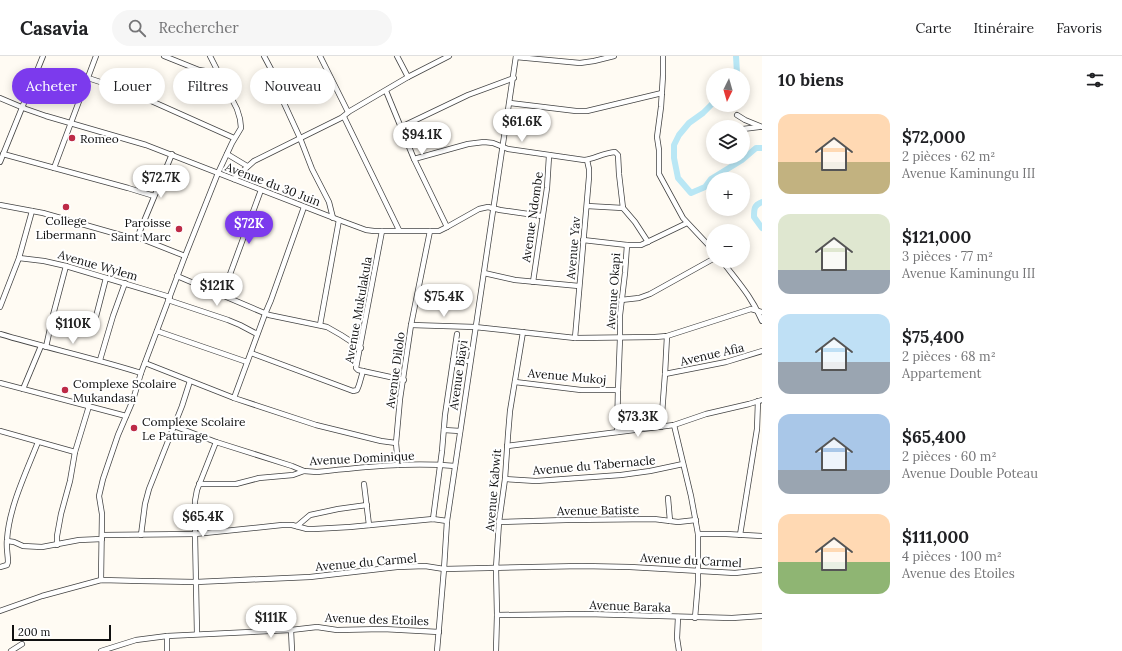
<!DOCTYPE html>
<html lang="fr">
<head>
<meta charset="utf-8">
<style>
	body { margin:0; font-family:Lora,serif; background:#f6f6f6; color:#202124; height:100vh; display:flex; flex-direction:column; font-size:15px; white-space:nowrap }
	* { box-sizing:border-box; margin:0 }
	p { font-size:13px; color:#757577 }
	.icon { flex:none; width:22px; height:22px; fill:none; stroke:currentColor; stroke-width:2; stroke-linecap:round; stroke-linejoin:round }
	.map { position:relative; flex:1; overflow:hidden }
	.sheet { display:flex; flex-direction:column; background:#fff; width:360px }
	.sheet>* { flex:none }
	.hud { position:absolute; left:12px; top:12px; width:380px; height:36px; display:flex; gap:8px }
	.needle { width:26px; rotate:185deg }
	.buttons { position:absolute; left:706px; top:12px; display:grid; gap:8px }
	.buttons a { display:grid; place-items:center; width:44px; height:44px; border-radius:50%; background:#fff; box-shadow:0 2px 10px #0003; font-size:20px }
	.scale { position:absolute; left:12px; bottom:10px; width:99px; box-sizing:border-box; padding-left:4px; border:2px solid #101010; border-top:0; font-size:11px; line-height:14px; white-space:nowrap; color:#101010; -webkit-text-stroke:3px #fff; paint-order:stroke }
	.price { position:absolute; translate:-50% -34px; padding:0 9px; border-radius:14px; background:#fff; color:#222; font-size:13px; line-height:26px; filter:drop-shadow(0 1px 2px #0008) }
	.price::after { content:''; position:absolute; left:50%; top:24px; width:12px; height:9px; margin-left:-6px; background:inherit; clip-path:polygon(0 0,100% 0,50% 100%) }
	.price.selected { background:#7c3aed; color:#fff }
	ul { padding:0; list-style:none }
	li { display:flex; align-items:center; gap:12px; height:100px; padding:0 16px }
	li span { display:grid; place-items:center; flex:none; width:112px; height:80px; border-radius:12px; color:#555 }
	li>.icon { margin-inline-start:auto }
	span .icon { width:48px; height:48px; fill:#fffc; stroke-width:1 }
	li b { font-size:17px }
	h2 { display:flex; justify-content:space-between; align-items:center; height:48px; padding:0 16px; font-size:17px }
	.pill { padding:0 14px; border-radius:18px; background:#fff; box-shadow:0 2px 10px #0003; font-size:14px; line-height:36px }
	.pill.selected { background:#7c3aed; color:#fff }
	header { display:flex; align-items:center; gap:24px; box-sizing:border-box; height:56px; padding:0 20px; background:#fff; border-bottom:1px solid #e0e0e0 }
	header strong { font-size:19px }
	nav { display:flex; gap:22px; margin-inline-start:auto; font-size:14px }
	.search { width:280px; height:36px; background:#f6f6f6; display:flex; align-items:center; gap:10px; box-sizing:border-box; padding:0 14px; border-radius:22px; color:#757577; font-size:15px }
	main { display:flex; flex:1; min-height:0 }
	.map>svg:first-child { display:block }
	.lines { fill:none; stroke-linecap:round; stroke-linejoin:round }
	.river { stroke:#b9e7f5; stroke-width:6 }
	.minor-casing { stroke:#434343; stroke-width:6 }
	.minor { stroke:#fff; stroke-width:4.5 }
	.poi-dot { fill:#bd2a46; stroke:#fff; stroke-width:1.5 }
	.labels { text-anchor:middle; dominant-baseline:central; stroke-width:4; stroke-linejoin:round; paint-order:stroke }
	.poi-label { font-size:12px; fill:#101010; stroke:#fff; text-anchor:start }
	.street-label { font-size:12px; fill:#101010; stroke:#fff }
</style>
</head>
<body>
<header>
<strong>Casavia</strong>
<div class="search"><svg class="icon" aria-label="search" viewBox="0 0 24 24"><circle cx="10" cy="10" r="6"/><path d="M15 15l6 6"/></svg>Rechercher</div>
<nav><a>Carte</a><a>Itinéraire</a><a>Favoris</a></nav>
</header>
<main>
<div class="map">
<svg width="762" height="595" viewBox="0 0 762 595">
	<rect width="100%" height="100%" fill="#fffbf3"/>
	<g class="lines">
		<g class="river">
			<polyline points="736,19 737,17 736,0"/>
			<polyline points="713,47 703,57 689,67 679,79 674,89 674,102 678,122 691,137 705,131 711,123 742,104 756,92 762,92"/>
			<path d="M762 146C754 149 754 153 754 161L762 172"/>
		</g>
		<g class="minor-casing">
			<g id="minor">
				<polyline points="164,0 199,14 205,15 219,15"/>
				<polyline points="264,0 280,30 283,45 300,82 312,113 329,146 333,162"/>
				<polyline points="320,0 348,56"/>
				<polyline points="397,0 408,21"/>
				<polyline points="663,0 663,19 661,51 657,81 659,94 659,118 683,162 713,194"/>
				<polyline points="516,1 580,7 594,5 614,0"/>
				<polyline points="88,22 128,35 149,44 234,82"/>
				<polyline points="386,35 414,103 447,171"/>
				<polyline points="0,42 26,53 46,60 146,89 339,164 366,174 374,175 439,175 447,171 479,153 488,151 500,154 542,160"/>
				<polyline points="510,47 576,55 587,55 662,37"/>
				<polyline points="737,59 745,64 762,71"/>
				<polyline points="344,61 399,174"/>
				<polyline points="401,71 468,39 514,22"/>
				<polyline points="743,73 759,71"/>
				<polyline points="3,98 128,132 154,140"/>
				<polyline points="227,98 247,110"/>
				<path d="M414 103 468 88 484 86 493 87 508 93 584 104C594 103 603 97 615 96L618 99 619 118 623 152 635 166 648 186"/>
				<polyline points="0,106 43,0"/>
				<polyline points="54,112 96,0"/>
				<polyline points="234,123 254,105 341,62 350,55 408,21 449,0"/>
				<polyline points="0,149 43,157 124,180 142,183 185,200"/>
				<polyline points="587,150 623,152"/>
				<polyline points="382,175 356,312 358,314 404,324"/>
				<polyline points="137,182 172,98"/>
				<polyline points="583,184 627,189 641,189 687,167"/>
				<polyline points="19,202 44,205 66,210 170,241"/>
				<path d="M722 205C738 226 752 241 762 265"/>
				<polyline points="484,217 515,224 579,230"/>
				<polyline points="177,220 269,259 327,271 341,279 361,292"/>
				<polyline points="533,226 547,132 549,100"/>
				<polyline points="222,240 261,134"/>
				<polyline points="168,244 228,264 240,269 257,278"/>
				<polyline points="621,244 639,242 650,238 713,203"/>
				<polyline points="0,251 19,202 32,155"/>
				<polyline points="320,269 339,164"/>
				<polyline points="411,269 475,271"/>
				<polyline points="475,271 575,282 655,281 667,280 751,253 762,256"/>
				<polyline points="157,275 247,306"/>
				<polyline points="92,276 106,222"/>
				<path d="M0 278C47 292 94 302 141 317"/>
				<polyline points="575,282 589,121 589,113 587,104"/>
				<polyline points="46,291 53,259 66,210"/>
				<polyline points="251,297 353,335 357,334 359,329 363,315"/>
				<polyline points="100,304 113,260 125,227"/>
				<polyline points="453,304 470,305"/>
				<polyline points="145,307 234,342 265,258 271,244 304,151"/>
				<polyline points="665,318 726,306 762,295"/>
				<polyline points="515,326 581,334 618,334"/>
				<polyline points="0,327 126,360"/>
				<polyline points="23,333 41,290"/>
				<polyline points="234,342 316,369 381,385 396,387"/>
				<polyline points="674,369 691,440 698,478 698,526 695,562"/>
				<path d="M174 370 216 386 292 410 304 415 317 416C363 411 409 406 455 410"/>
				<polyline points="661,371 665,318 667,280"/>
				<polyline points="444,374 460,375"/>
				<polyline points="0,375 75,396"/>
				<polyline points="617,376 618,334 620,282 620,259 625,217 627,189"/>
				<polyline points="507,390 674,369 706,358 749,348 762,344"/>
				<polyline points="398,409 396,387 400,343 411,269 430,175"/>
				<polyline points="505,423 536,425 621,419 650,415 683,408"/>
				<polyline points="199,428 236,428 259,422 293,419 304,415"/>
				<polyline points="364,428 369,469"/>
				<polyline points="668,442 670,465"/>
				<polyline points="433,463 442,395 445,359 457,278"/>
				<polyline points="499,466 566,464 654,463 678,466 696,464"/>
				<polyline points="297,470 310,459 338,453 367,449"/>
				<polyline points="698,478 726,478 762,480"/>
				<polyline points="102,479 195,478 282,469 292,469 307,473 314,473 350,471 433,463 447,465"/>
				<polyline points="141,479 145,448 149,433 182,350 190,325"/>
				<polyline points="740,479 757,373 758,345"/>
				<polyline points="7,485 14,486 23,490 42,491 79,484 102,483"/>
				<polyline points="57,489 57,480 61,458 70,425 75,396 89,350"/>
				<path d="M0 511 7 509 8 506C8 499 6 491 7 484 9 451 26 417 38 386"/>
				<polyline points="101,524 102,458 99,440 103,423 118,379 133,344 141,317 185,200 218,117 232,87 241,72 240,63 237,53 210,0"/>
				<polyline points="0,555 42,540 101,524 141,525 196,526 310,521 397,511 425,510 444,513 582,510 630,511 735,517 762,514"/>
				<polyline points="497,559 587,558 732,562 762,560"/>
				<polyline points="678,561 677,582 679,595"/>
				<polyline points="291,574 292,595"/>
				<polyline points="197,578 195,478 195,445 197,434 216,386"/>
				<polyline points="167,580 167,595"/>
				<polyline points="11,595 22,588"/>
				<polyline points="101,595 136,584 167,580 291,574 317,571 337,574 383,573 439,576"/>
				<polyline points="437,595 444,513 447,465 516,0"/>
				<polyline points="496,595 497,559 496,512 499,466 505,423 508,379 510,355 523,276"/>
			</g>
		</g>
		<use href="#minor" class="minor"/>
	</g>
	<g class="poi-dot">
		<circle cx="72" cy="82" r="4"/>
		<circle cx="66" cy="151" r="4"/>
		<circle cx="179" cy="173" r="4"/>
		<circle cx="65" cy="334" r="4"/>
		<circle cx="134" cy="372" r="4"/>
	</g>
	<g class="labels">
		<g class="poi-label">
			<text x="80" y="82">Romeo</text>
			<text x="66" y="164" text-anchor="middle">College<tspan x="66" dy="14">Libermann</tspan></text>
			<text x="171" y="166" text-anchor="end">Paroisse<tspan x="171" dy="14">Saint Marc</tspan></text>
			<text x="73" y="327">Complexe Scolaire<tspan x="73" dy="14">Mukandasa</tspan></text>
			<text x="142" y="365">Complexe Scolaire<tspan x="142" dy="14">Le Paturage</tspan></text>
		</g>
		<g class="street-label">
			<text transform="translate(273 128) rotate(21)">Avenue du 30 Juin</text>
			<text transform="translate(532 161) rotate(-82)">Avenue Ndombe</text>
			<text transform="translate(573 192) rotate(-85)">Avenue Yav</text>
			<text transform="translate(98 209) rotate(16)">Avenue Wylem</text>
			<text transform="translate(613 235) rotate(-86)">Avenue Okapi</text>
			<text transform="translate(358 254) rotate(-80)">Avenue Mukulakula</text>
			<text transform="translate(712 298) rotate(-13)">Avenue Afia</text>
			<text transform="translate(395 314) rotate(-82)">Avenue Dilolo</text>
			<text transform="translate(458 319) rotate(-82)">Avenue Biayi</text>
			<text transform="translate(567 320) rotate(5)">Avenue Mukoj</text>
			<text transform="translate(362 402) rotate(-3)">Avenue Dominique</text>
			<text transform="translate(594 409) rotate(-5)">Avenue du Tabernacle</text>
			<text transform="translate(493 434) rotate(-85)">Avenue Kabwit</text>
			<text transform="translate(598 454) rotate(-1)">Avenue Batiste</text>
			<text transform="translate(691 504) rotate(3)">Avenue du Carmel</text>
			<text transform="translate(366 506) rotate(-5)">Avenue du Carmel</text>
			<text transform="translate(630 550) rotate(2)">Avenue Baraka</text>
			<text transform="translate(377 563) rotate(2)">Avenue des Etoiles</text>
		</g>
	</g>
</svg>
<div class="buttons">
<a><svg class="needle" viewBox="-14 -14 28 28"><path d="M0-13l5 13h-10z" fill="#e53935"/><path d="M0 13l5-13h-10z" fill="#757577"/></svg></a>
<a><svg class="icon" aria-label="layers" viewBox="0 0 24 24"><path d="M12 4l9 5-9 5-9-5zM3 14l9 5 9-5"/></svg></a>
<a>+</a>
<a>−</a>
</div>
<div class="scale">200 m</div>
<b class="price" style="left:522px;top:87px">$61.6K</b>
<b class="price" style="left:422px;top:100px">$94.1K</b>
<b class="price" style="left:161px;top:143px">$72.7K</b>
<b class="price selected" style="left:249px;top:189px">$72K</b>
<b class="price" style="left:217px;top:251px">$121K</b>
<b class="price" style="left:444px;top:262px">$75.4K</b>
<b class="price" style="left:73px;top:289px">$110K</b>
<b class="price" style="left:638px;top:382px">$73.3K</b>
<b class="price" style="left:203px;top:482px">$65.4K</b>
<b class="price" style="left:271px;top:583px">$111K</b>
<div class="hud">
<a class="pill selected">Acheter</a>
<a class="pill">Louer</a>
<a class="pill">Filtres</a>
<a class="pill">Nouveau</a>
</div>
</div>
<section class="sheet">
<h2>10 biens<svg class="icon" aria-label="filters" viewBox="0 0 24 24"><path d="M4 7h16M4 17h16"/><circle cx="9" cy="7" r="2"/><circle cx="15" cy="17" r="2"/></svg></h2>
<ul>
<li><span style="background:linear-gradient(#ffd9b3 60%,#c2b280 0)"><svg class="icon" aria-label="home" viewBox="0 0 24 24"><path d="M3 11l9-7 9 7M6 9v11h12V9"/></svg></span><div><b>$72,000</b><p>2 pièces · 62 m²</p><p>Avenue Kaminungu III</p></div></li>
<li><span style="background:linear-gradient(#dfe7d0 70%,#9aa5b1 0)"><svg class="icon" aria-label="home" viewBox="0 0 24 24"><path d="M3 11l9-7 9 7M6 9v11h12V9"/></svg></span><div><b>$121,000</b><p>3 pièces · 77 m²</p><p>Avenue Kaminungu III</p></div></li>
<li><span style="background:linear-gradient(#bfe0f5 60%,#9aa5b1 0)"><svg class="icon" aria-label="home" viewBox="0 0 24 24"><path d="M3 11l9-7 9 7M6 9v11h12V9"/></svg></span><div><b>$75,400</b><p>2 pièces · 68 m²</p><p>Appartement</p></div></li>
<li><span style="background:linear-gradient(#a9c7e8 70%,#9aa5b1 0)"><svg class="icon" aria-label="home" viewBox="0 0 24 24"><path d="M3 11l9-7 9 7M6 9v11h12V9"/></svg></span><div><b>$65,400</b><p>2 pièces · 60 m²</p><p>Avenue Double Poteau</p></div></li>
<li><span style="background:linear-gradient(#ffd9b3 60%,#8fb573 0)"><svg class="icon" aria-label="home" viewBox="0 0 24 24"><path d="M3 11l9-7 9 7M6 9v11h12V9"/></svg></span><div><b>$111,000</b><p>4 pièces · 100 m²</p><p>Avenue des Etoiles</p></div></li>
</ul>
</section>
</main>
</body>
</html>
